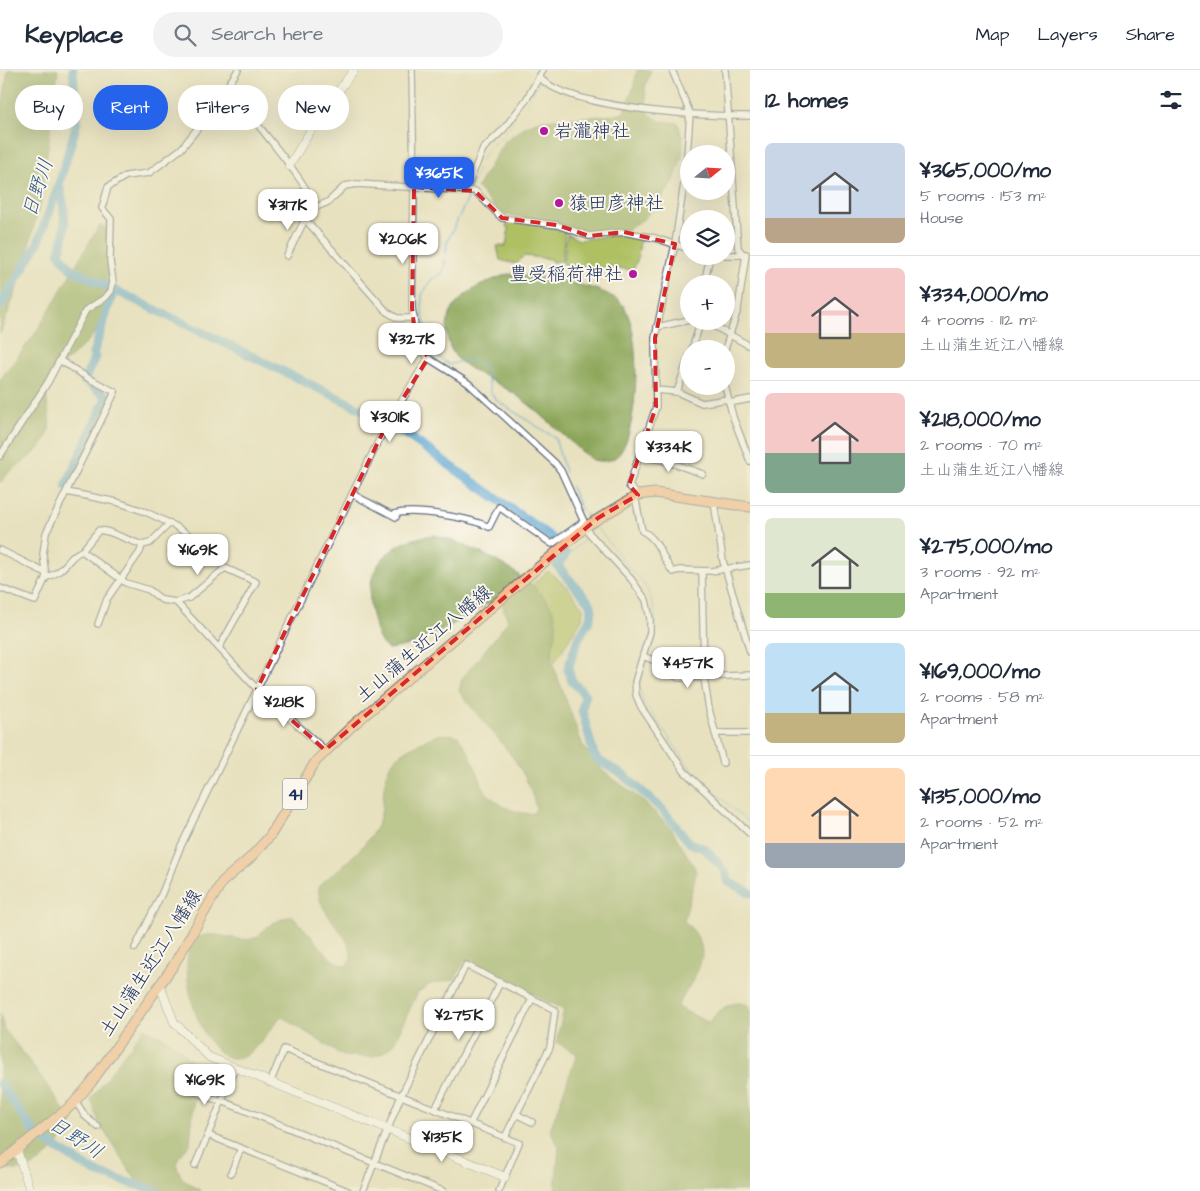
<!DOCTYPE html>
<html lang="en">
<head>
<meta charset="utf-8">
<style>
	body { margin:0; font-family:"Architects Daughter","Klee One",sans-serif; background:#f2f2f3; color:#1f2937; height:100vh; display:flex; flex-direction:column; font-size:19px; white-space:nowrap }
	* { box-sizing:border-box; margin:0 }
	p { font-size:16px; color:#747a83 }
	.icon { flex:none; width:28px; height:28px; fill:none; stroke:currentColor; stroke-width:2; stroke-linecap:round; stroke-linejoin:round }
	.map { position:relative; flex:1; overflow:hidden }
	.panel { display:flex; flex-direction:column; background:#fff; width:450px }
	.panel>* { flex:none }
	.top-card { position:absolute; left:15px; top:15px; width:475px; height:45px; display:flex; gap:10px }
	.needle { width:32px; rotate:72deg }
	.fabs { position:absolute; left:680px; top:75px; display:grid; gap:10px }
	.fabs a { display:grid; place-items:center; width:55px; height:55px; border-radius:50%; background:#fff; box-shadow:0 5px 20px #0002; font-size:25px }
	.price { position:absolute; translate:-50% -42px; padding:0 11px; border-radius:10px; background:#fff; color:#222; font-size:16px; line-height:32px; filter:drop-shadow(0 1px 2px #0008) }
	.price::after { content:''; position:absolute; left:50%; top:30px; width:15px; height:11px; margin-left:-8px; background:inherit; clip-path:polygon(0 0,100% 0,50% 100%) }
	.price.active { background:#2563eb; color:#fff }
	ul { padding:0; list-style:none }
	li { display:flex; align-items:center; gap:15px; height:125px; padding:0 15px }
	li+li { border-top:1px solid #e0e1e3 }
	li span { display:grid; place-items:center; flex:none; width:140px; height:100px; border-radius:8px; color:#555 }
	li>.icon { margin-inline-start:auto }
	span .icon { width:60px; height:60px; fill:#fffc; stroke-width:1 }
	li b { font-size:21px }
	h2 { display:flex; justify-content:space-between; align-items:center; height:60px; padding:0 15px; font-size:21px }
	.tag { padding:0 18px; border-radius:22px; background:#fff; box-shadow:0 5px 20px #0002; font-size:18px; line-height:45px }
	.tag.active { background:#2563eb; color:#fff }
	header { display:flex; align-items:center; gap:30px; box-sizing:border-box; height:70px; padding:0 25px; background:#fff; border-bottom:1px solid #e0e1e3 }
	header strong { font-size:24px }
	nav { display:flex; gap:28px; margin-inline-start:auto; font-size:18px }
	.search { width:350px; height:45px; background:#f2f2f3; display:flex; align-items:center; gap:12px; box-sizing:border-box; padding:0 18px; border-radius:28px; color:#747a83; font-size:19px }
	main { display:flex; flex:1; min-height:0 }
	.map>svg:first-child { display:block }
	.green { fill:#afc063; stroke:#657860 }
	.forest { fill:#8ba659; stroke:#536a5c }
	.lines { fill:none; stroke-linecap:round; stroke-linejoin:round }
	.stream { stroke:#5ba6d3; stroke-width:1 }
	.river { stroke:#5ba6d3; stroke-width:9 }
	.minor-casing { stroke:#636d80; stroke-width:8 }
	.tertiary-casing { stroke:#636d80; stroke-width:9 }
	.primary-casing { stroke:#636d80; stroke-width:11 }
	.minor { stroke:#fff; stroke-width:5.5 }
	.tertiary { stroke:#fff; stroke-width:8 }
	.primary { stroke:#fbbb8c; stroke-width:9 }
	.marked { fill:none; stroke:#d62828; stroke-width:4; stroke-dasharray:10 6; stroke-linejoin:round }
	.poi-dot { fill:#b5179e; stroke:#fbf7ec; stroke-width:2 }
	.labels { text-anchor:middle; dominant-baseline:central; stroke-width:4; stroke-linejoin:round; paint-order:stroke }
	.shield { fill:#fbf7ec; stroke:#5e6b89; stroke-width:1 }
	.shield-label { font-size:18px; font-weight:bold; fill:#1b2f5e }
	.poi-label { font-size:19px; fill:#1b2f5e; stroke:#fbf7ec; text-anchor:start }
	.street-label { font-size:19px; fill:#1b2f5e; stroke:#fbf7ec }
	.water-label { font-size:20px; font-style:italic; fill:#315987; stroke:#fbf7ec }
</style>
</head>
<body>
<header>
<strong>Keyplace</strong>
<div class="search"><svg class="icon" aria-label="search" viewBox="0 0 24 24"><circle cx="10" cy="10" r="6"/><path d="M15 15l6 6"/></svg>Search here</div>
<nav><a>Map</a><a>Layers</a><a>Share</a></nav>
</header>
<main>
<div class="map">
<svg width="750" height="1121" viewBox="0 0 750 1121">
	<rect width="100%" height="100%" fill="#fbf7ec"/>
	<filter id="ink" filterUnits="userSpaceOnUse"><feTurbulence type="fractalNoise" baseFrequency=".02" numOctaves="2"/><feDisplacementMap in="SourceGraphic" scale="10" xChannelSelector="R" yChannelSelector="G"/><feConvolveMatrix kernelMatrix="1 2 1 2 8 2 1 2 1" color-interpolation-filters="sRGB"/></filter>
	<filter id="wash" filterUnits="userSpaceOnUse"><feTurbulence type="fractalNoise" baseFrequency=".0096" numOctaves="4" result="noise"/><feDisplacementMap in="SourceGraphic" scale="20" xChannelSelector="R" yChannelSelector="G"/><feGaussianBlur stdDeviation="1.12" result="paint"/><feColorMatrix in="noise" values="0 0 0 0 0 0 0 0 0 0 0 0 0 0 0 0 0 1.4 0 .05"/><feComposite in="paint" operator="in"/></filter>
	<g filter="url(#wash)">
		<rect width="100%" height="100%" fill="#e8e1bf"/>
		<g class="green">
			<polygon points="509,151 557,156 565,160 562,191 552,192 551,189 524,186 516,194 500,190 497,176 506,176 509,158 506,157"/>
			<polygon points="567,164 579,170 624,164 640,168 638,188 633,200 611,197 591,199 563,194"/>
			<polygon points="548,501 568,518 583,538 582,549 554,593 549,559 522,523"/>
		</g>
		<g class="forest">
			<polygon points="8,0 58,0 41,130 19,213 0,264 0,51"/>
			<polygon points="637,0 651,0 645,18 648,43 660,51 678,53 683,70 682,86 673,114 644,149 625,161 583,164 555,152 506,145 498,142 477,117 505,71 524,57 541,50 615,45 623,43 633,19"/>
			<path d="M99 156H104C111 170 114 207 110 223 108 236 100 255 93 265 78 284 57 293 49 316 41 337 59 351 42 375 31 390 10 397 0 413V310L35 264Z"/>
			<path d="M508 204C534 206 607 214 623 235 642 261 639 358 620 383 613 392 603 392 592 390 568 371 547 348 523 330 504 315 480 307 461 292 452 284 448 275 447 262 446 228 480 214 508 204Z"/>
			<path d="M434 465C469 473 546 511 555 547 559 561 551 575 551 589L583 676 603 701 642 730 670 757 695 798 696 804 684 851C719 882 695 904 677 937L708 952C720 940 732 927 750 936V1121H555L559 1077 550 1060 577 984 556 972 564 940 465 890 455 909 431 914 418 922 393 975 381 984 371 987 343 986 281 946C270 959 257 981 242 987 203 1001 174 894 193 872 207 856 234 872 251 869 258 868 258 865 263 861 270 853 283 848 293 846L332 890 345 896C370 876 309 842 320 815 339 798 360 783 374 761 388 740 378 711 393 691 400 682 412 677 422 672 434 665 444 662 458 666 465 676 471 686 475 697 479 704 481 715 486 722 496 734 518 746 534 743L536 739C527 690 486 660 459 621L462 609 508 551 502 534 497 532 489 533C458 550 424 576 388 579 378 573 376 560 373 549 360 501 387 470 434 465Z"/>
			<path d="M0 944 4 959 40 1005 73 1053C58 1077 32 1112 0 1096Z"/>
			<path d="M144 958C173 971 180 977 201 1002L195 1017 190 1074 178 1088 177 1097 182 1108 201 1121H143L100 1055 91 1029Z"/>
		</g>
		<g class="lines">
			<g class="stream">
				<polyline points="526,35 539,12"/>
				<polyline points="492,74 500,69 514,50"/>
				<polyline points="481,90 488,79"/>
				<polyline points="471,118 478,99"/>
				<polyline points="471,122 447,172 444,200 440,205 431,210 422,225 422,241 429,271 435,284 449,295 469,289 485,295 491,323 496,330 555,368 565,402"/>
				<polyline points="571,417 580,437 590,450"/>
				<path d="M594 455C607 469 618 484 629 498 633 503 639 507 643 512 657 535 659 562 649 587"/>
				<polyline points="567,485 585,470"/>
				<polyline points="647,591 641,605 639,617 644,633 695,704 750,754"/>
			</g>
			<g class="river">
				<path d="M59 114C65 139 68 159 59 183L71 199 386 351"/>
				<polyline points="0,237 38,173 59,114 77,53 73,0"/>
				<polyline points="86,306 95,287 93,284 114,220"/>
				<polyline points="393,355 552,468"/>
				<polyline points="66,416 105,330 106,326 84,310"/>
				<polyline points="566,484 557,495 581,523"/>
				<polyline points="584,526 591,535 592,541 589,551 578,569 568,599 572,611 585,625 582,640 594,685 598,690 623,705 662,739 690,773 705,779 721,796"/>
				<polyline points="725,802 729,812 750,823"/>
				<polyline points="0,1013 36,1065 95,1102 156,1121"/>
			</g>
		</g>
	</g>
	<g filter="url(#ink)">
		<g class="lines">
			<g class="minor-casing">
				<g id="minor">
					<polyline points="412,0 414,117 412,238 417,268 428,288 468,313 555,393 561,401 589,463 631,509 646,530 650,549 650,562 635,612 636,625 641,637 684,701 750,764"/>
					<polyline points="725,0 738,178 744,185"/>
					<path d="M539 7C568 39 706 47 750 46"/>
					<path d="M227 20C242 35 316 122 314 138"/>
					<polyline points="466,120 483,79 503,60 526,30 543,0"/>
					<polyline points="726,185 743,185"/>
					<polyline points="287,186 305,149"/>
					<polyline points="704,214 710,186"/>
					<polyline points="414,248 397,248 387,242 305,149 314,138 328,132 345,116 357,114 475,121 502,148 557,155 589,166 624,162 655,168 689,179"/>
					<polyline points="705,251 750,276"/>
					<polyline points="657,257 689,250"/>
					<polyline points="692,279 701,251"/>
					<polyline points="725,279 738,239 746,184"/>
					<polyline points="725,316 733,347 750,391"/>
					<polyline points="656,320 677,322 702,333 728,329"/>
					<polyline points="677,322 689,286"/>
					<polyline points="729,333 750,329"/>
					<polyline points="640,385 666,391 703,404"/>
					<polyline points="0,386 48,312 86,240 106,227 111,221 113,212 110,191 111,149 102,138 108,117 126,106 149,103 181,79 210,43 238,0"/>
					<polyline points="67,422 117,432 146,442 175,456 198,471 225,498 256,512 219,578"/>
					<polyline points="352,424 396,447"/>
					<polyline points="638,425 629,416 656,337 655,268 675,174 686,100 690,43 672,0"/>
					<path d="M635 426 642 461C659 469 662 489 673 502L679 500 711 501 750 495"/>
					<polyline points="714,432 723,491 750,582"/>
					<path d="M394 444C414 438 471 448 489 457L499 437 552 474 583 452"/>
					<polyline points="0,480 44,502"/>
					<polyline points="82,481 99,460 109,462 142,475"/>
					<polyline points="702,501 704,608"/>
					<path d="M46 507C67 502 68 485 82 481L126 513 149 520 162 530 176 532 257 619 325 680"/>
					<polyline points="0,518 35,531 46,507 43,484 46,463 115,322 88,308 61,291"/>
					<polyline points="176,532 189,528 225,498"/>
					<polyline points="98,554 107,529 140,482 142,475 150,473 170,453"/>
					<polyline points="643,586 660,593 669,603 679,608 750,605"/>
					<polyline points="704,608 709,639 723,693"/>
					<polyline points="715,663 750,663"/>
					<polyline points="135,878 162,823 180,778 352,424 386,356 428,288"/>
					<polyline points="235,998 208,1065 348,1121"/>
					<polyline points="270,1013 284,979 519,1073 499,1121"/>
					<polyline points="196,1022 222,1032"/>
					<polyline points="222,1031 443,1121"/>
					<polyline points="76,1032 85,1046 98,1057"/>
					<polyline points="435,1039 500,913"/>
					<polyline points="516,1044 532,1052"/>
					<polyline points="470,1054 532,929"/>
					<polyline points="195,1095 208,1065"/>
					<polyline points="231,1103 241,1078"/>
					<polyline points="363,1121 401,1026 466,895 555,940 550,977 505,1067"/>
				</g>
			</g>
			<g class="tertiary-casing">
				<g id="tertiary">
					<polyline points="289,96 317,50 354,0"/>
					<polyline points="160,916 174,952 209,987 505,1107"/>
					<polyline points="17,1080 30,1121"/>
				</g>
			</g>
			<g class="primary-casing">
				<polyline id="primary" points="0,1093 72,1035 91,1013 173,896 222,812 250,788 270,766 316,691 351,657 588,455 638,425 655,423 750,437"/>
			</g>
			<use href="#minor" class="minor"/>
			<use href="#tertiary" class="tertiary"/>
			<use href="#primary" class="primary"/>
		</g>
	</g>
	<path d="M0 0H750V1121H0ZM414 117 475 121 502 148 557 155 589 166 624 162 675 174 655 268 656 337 629 415 638 425 598 448 325 680 257 619 386 356 428 288 415 263 412 238Z" fill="#e8e1bf" fill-opacity=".55" fill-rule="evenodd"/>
	<path class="marked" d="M414 117 475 121 502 148 557 155 589 166 624 162 675 174 655 268 656 337 629 415 638 425 598 448 325 680 257 619 386 356 428 288 415 263 412 238Z"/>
	<g class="poi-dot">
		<circle cx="544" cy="61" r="5"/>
		<circle cx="559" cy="133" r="5"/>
		<circle cx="633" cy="204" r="5"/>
	</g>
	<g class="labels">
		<rect class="shield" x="282.5" y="708.5" width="25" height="31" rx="4"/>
		<g class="shield-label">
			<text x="295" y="724">41</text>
		</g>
		<g class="poi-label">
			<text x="554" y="61">岩瀧神社</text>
			<text x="569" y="133">猿田彦神社</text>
			<text x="623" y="204" text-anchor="end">豊受稲荷神社</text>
		</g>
		<g class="street-label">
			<text transform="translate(424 574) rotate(-40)">土山蒲生近江八幡線</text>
			<text transform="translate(151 893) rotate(-57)">土山蒲生近江八幡線</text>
		</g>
		<g class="water-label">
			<text transform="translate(38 118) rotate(-72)">日野川</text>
			<text transform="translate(76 1068) rotate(33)">日野川</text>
		</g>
	</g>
</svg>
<div class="fabs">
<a><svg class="needle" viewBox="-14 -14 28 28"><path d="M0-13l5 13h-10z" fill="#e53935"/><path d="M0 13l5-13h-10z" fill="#747a83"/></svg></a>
<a><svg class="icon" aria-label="layers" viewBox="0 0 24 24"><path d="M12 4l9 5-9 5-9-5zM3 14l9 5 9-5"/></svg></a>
<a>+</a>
<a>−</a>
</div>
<b class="price active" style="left:439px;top:129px">¥365K</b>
<b class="price" style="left:288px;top:161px">¥317K</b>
<b class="price" style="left:403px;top:195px">¥206K</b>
<b class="price" style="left:412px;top:295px">¥327K</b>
<b class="price" style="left:390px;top:373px">¥301K</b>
<b class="price" style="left:669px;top:403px">¥334K</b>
<b class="price" style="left:198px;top:506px">¥169K</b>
<b class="price" style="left:688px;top:619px">¥457K</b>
<b class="price" style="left:284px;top:658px">¥218K</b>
<b class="price" style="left:459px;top:971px">¥275K</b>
<b class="price" style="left:205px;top:1036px">¥169K</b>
<b class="price" style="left:442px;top:1093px">¥135K</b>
<div class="top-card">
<a class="tag">Buy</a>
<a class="tag active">Rent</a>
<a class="tag">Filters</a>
<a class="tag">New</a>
</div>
</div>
<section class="panel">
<h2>12 homes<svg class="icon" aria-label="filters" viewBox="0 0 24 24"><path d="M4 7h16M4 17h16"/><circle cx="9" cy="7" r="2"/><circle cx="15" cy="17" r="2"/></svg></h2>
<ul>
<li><span style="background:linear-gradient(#c9d6e8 75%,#b9a48a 0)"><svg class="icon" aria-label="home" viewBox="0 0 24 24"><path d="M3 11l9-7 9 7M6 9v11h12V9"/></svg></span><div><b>¥365,000/mo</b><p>5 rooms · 153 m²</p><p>House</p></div></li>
<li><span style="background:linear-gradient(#f6c9c9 65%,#c2b280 0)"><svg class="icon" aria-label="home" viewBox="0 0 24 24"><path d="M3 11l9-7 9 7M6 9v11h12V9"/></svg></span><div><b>¥334,000/mo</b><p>4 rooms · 112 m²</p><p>土山蒲生近江八幡線</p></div></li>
<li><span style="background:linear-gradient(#f6c9c9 60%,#7fa58c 0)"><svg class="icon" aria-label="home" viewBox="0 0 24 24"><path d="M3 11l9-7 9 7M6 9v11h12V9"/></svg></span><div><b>¥218,000/mo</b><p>2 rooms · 70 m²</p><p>土山蒲生近江八幡線</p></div></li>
<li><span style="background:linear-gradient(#dfe7d0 75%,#8fb573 0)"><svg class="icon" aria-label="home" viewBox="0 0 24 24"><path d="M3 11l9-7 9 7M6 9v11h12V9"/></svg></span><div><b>¥275,000/mo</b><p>3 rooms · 92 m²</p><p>Apartment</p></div></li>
<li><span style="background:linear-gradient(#bfe0f5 70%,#c2b280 0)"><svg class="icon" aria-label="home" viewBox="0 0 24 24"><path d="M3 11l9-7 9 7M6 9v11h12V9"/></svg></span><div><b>¥169,000/mo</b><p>2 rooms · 58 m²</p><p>Apartment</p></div></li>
<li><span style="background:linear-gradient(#ffd9b3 75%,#9aa5b1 0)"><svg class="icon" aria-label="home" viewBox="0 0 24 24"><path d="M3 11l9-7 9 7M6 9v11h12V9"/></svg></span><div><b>¥135,000/mo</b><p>2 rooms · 52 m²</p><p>Apartment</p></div></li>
</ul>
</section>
</main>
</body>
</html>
